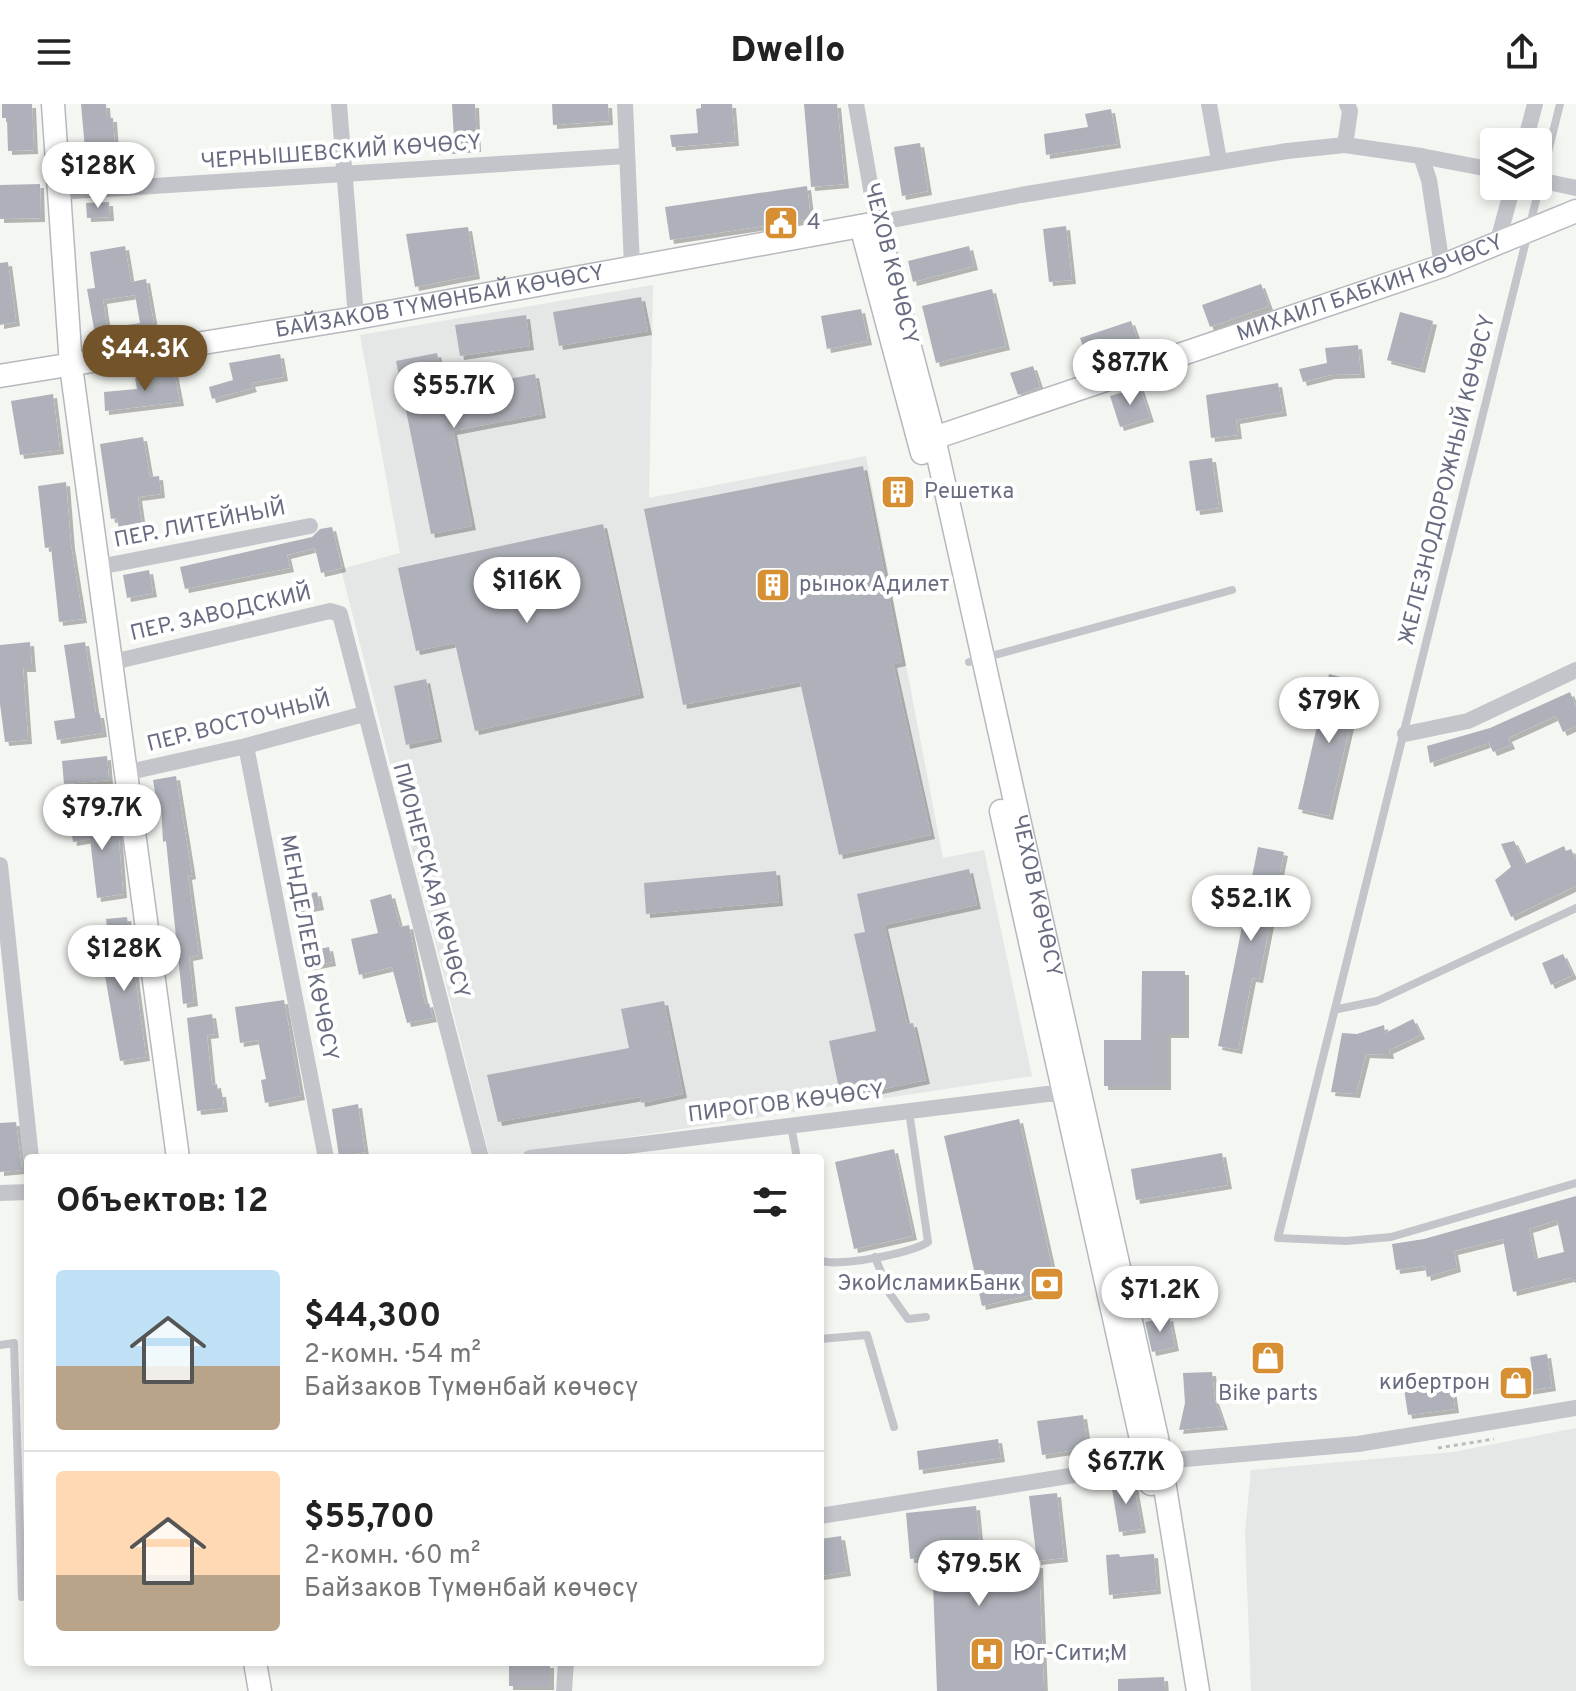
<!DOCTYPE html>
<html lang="ru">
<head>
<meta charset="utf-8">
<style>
	body { margin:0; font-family:Overpass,sans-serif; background:#f2f2f2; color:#222; height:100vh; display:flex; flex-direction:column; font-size:30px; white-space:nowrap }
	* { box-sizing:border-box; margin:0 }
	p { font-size:26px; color:#767676 }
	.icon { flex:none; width:44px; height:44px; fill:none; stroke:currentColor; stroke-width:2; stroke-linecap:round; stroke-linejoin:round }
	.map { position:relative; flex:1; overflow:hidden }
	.sheet { position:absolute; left:24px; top:1050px; width:800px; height:512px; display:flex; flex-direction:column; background:#fff; border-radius:8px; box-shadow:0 4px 12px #0003 }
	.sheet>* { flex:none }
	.controls { position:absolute; left:1480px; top:24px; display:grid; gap:16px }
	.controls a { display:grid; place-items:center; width:72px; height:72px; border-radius:8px; background:#fff; box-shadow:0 4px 12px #0003; font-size:40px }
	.price { position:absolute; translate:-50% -68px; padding:0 18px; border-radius:28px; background:#fff; color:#222; font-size:26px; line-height:52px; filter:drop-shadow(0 2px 4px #0008) }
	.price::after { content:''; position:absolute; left:50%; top:48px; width:24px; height:18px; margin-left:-12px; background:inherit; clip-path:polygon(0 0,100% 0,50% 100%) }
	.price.current { background:#735329; color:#fff }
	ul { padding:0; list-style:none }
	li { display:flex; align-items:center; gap:24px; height:200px; padding:0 32px }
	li+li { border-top:2px solid #e0e0e0 }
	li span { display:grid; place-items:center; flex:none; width:224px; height:160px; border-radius:8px; color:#555 }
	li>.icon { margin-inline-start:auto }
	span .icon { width:96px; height:96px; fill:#fffc; stroke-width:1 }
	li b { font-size:34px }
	h2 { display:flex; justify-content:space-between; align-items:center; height:96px; padding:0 32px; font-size:34px }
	header { display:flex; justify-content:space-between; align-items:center; height:104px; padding:0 32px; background:#fff; font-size:36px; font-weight:800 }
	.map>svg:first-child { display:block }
	.built { fill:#e5e6e6 }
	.building { fill:#aeb1b9; fill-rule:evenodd; filter:url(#shadow) }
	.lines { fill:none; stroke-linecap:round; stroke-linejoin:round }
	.secondary-casing { stroke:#b6b8be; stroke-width:25 }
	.path { stroke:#bbbcbf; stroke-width:3; stroke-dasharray:4 4; stroke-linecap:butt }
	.lane { stroke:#c4c5ca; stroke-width:8 }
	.street { stroke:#c4c5ca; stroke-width:16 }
	.secondary { stroke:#fff; stroke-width:22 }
	.labels { text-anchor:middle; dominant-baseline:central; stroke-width:8; stroke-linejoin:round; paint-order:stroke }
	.street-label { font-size:22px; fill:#676c81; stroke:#fff }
	.poi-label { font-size:22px; fill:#676c81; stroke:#fff; text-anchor:start }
</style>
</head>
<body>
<header><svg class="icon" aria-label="menu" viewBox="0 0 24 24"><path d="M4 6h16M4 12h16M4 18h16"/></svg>Dwello<svg class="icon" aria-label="share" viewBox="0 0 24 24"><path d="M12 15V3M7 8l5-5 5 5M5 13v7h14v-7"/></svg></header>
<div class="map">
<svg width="1576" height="1587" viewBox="0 0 1576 1587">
	<defs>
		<filter id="shadow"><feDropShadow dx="4" dy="4" stdDeviation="0" flood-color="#0004"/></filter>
	</defs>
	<rect width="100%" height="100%" fill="#f4f6f2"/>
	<g class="built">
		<polygon points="653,181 649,394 866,352 943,754 984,746 1032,972 490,1054 341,465 400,449 360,231"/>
		<polygon points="1576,1324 1576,1587 1251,1587 1245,1428 1251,1366 1453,1348"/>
	</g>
	<g class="building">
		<polygon points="2,0 32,0 34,46 8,47 7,14 2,14"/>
		<polygon points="81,0 106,0 107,14 113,14 115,43 85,45"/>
		<polygon points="452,0 475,0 477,44 431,47 430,35 454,34"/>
		<polygon points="552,0 608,0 609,17 553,21"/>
		<polygon points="701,0 732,0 735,38 672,43 670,31 698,29 696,5 701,4"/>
		<polygon points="804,0 837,0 845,80 811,83"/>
		<polygon points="1111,5 1117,40 1046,51 1044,30 1088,23 1085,10"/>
		<polygon points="920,39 928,87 902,92 894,43"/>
		<polygon points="40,80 41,114 0,115 0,81"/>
		<polygon points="807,82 811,115 670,136 665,103"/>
		<polygon points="109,98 110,113 87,114 86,99"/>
		<polygon points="1066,122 1072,176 1049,178 1043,125"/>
		<polygon points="468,123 476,171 415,183 406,130"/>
		<path d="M125 142 131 178 146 175 156 232 97 242 87 185 95 184 90 148ZM135 191 140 219 107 224 103 196Z"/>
		<polygon points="969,142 974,162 913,178 908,157"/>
		<polygon points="8,158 16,218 0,221 0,159"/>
		<polygon points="1261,180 1269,202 1210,223 1202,201"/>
		<polygon points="992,185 1006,242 936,259 922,202"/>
		<polygon points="641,193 648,227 559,242 553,208"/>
		<polygon points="861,205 868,237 827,245 821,212"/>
		<polygon points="1400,208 1433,217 1421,265 1387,256"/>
		<polygon points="526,211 530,242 460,252 455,221"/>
		<polygon points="1131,217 1142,248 1091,265 1080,234"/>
		<polygon points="1358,241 1361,270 1331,271 1303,278 1299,265 1327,259 1325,244"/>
		<polygon points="437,249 445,287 535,270 542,310 453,327 472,422 431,430 396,257"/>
		<polygon points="280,250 284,273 251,279 253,284 212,295 209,283 233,276 229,259"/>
		<polygon points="1033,262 1040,283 1018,291 1010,269"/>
		<polygon points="174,267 180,298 105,307 104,288 137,285 135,274"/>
		<polygon points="1278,279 1283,308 1236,316 1238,331 1211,334 1206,291"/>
		<polygon points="1140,283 1150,314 1120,323 1110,292"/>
		<polygon points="53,290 60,346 20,351 11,297"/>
		<polygon points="143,333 150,373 159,372 161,390 138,393 144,434 121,437 117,414 111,415 100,340"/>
		<polygon points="1212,354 1219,404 1196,407 1189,357"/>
		<polygon points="863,362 902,558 893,560 931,731 839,751 800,578 683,601 644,405"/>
		<polygon points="66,378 71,441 83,515 59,518 51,443 45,444 38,382"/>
		<polygon points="603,420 640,590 475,627 455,539 416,547 398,464"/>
		<polygon points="332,423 342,464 321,469 315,444 287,451 290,464 185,485 180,463 312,433 320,425"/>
		<polygon points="149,466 153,489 127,494 123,471"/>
		<polygon points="30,538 32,564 23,564 28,636 5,638 0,600 0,541"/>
		<polygon points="85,538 96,610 100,610 103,629 57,636 54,617 75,614 64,541"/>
		<polygon points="1329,570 1360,578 1329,712 1298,705"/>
		<polygon points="426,575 438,634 406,641 394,582"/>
		<polygon points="1570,588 1576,602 1576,622 1563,628 1556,612 1508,634 1511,641 1493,648 1489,639 1430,659 1427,642 1490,624"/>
		<polygon points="107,652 109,676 64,680 62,657"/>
		<polygon points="176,672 192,771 188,772 199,851 189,853 194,898 183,900 166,737 163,738 161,701 157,701 153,676"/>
		<polygon points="117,710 123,790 97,794 90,735 73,738 70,717"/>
		<polygon points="1514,737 1525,760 1564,742 1566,747 1571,745 1576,756 1576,782 1511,813 1495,776 1511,763 1501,740"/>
		<polygon points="1258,743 1284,748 1259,875 1252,874 1238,946 1218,942"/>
		<polygon points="969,765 977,801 884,821 907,920 913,919 926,976 841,994 829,937 876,927 854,830 865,828 857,790"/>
		<polygon points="776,767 779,798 646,810 644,779"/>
		<polygon points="317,788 320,802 294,807 291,793"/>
		<polygon points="391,790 400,823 409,821 425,900 429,899 433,914 407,919 392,863 359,871 351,835 378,829 370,796"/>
		<polygon points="127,813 146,953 120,957 105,872 113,871 106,815"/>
		<polygon points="329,843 332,858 306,863 303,848"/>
		<polygon points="1563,850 1573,871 1551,881 1542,859"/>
		<polygon points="1142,867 1185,867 1185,930 1167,930 1167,982 1104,982 1104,936 1141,936"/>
		<polygon points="284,896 301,992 265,999 261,976 266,975 258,936 240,939 235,903"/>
		<polygon points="664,897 683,990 641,999 640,993 498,1018 487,971 629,944 621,905"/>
		<polygon points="212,910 215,930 207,931 212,981 217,980 218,989 222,989 224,1004 197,1007 187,914"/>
		<polygon points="1413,915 1421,931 1389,946 1390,951 1366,950 1356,990 1331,988 1342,929 1357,930 1384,921 1385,929"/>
		<polygon points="358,1000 365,1048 339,1053 332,1005"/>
		<polygon points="1019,1015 1057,1185 982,1202 944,1032"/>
		<polygon points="16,1018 22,1066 0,1068 0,1019"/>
		<polygon points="894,1045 913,1132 854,1145 835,1058"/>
		<polygon points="1222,1049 1228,1081 1136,1096 1131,1065"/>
		<path d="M1576 1092V1177L1570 1174 1513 1188 1503 1135 1454 1147 1457 1164 1427 1173 1425 1162 1396 1166 1392 1140 1424 1135ZM1557 1116 1564 1148 1535 1155 1529 1125Z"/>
		<polygon points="1169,1213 1175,1243 1152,1248 1145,1218"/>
		<polygon points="1547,1250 1552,1283 1509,1290 1506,1269 1532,1266 1530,1253"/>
		<polygon points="1212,1268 1215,1296 1224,1322 1179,1326 1185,1299 1183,1269"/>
		<polygon points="1451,1277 1455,1305 1408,1311 1404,1285"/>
		<polygon points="1083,1311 1088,1344 1042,1351 1037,1317"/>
		<polygon points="998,1335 1001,1354 919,1366 917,1347"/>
		<polygon points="1133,1375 1142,1425 1119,1428 1111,1379"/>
		<polygon points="1057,1389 1064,1454 1037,1457 1029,1392"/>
		<polygon points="976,1402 982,1463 1039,1460 1044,1587 937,1587 932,1453 910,1455 906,1409"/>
		<polygon points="841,1432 847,1468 820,1472 820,1435"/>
		<polygon points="1119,1450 1120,1453 1154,1450 1157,1486 1109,1491 1106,1451"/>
		<rect x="509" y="1560" width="41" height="22"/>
		<polygon points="1164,1573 1165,1587 1118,1587 1118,1575"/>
	</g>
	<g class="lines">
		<g class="secondary-casing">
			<g id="secondary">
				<polyline points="53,0 71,262 178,1054"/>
				<polyline points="861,122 922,349"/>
				<path id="s1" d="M0 272 356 214 877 119 934 334 1157 1334 1198 1587"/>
				<path id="s2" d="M921 334H934L1442 162 1576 107"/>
				<polyline points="1001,707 1151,1380"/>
				<polyline points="255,1558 260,1587"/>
			</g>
		</g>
		<polyline class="path" points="1438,1344 1494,1335"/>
		<g class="lane">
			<polyline points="1560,0 1278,1134 1346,1137 1391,1133 1576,1079"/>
			<polyline points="969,558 1232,486"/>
			<polyline points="1338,905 1377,897 1576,804"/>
			<polyline points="791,1022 797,1054"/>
			<polyline points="875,1153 890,1190 908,1215 926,1213"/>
			<path d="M820 1156C835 1164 913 1149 928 1138L909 1007"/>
			<polyline points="820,1235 867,1231 894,1323"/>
			<polyline points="0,1241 14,1239 22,1493"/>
		</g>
		<g class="street">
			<polyline points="339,0 356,214"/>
			<polyline points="625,0 632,162"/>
			<polyline points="856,0 877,119 1021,91 1287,47 1345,41 1421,52 1429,76 1442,162"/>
			<polyline points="1209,0 1219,56"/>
			<polyline points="1525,38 1535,0"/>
			<polyline points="1345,41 1350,7 1347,0"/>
			<polyline points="1421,52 1494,66"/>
			<polyline points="1538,76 1576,84"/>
			<polyline points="59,88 626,52"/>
			<polyline points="1497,140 1513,82"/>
			<polyline points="99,463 310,422"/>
			<polyline points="113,558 330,507 340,510 481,1054"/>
			<polyline points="1405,630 1468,617 1576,566"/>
			<polyline points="246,642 326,1054"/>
			<polyline points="125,669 246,642 364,610"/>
			<polyline points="0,761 31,1054"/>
			<polyline points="530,1054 1047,990 1072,990"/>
			<polyline points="0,1089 28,1088"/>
			<polyline points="820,1412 1162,1357 1358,1340 1576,1304"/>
			<polyline points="564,1587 566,1558"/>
		</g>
		<use href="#secondary" class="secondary"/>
	</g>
	<defs>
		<g id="civic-square" transform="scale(1.8)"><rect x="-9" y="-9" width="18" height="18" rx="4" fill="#d68f32" stroke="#fff"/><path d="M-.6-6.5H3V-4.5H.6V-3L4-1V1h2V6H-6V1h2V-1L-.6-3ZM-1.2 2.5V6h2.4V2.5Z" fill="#fff"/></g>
		<g id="building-square" transform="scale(1.8)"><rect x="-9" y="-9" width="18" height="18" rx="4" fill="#d68f32" stroke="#fff"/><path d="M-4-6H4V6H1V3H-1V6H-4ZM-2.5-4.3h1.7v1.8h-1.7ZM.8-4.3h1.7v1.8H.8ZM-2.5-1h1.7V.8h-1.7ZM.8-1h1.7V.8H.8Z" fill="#fff"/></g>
		<g id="bank-square" transform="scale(1.8)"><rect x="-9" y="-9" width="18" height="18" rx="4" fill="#d68f32" stroke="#fff"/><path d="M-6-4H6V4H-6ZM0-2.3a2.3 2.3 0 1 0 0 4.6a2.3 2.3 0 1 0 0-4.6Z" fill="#fff"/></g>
		<g id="shop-square" transform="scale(1.8)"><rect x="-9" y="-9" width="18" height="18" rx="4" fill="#d68f32" stroke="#fff"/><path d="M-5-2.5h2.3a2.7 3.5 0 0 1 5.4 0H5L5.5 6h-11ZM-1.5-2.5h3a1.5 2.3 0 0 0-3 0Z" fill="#fff"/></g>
		<g id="hospital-square" transform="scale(1.8)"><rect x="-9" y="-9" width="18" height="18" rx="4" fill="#d68f32" stroke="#fff"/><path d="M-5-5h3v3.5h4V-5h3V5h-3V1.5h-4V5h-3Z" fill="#fff"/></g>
	</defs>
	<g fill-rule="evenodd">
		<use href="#civic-square" x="781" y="119"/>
		<use href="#building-square" x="898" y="388"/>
		<use href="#building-square" x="773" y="481"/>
		<use href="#bank-square" x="1047" y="1180"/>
		<use href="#shop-square" x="1268" y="1254"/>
		<use href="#shop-square" x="1516" y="1279"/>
		<use href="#hospital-square" x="987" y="1550"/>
	</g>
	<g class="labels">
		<g class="street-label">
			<text transform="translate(341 49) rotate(-4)">ЧЕРНЫШЕВСКИЙ КӨЧӨСҮ</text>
			<text transform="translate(890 160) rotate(76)">ЧЕХОВ КӨЧӨСҮ</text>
			<text stroke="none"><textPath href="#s2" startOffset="474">МИХАИЛ БАБКИН КӨЧӨСҮ</textPath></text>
			<text stroke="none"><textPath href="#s1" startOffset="446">БАЙЗАКОВ ТҮМӨНБАЙ КӨЧӨСҮ</textPath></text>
			<text transform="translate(1448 376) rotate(-76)">ЖЕЛЕЗНОДОРОЖНЫЙ КӨЧӨСҮ</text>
			<text transform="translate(200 421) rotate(-11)">ПЕР. ЛИТЕЙНЫЙ</text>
			<text transform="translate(221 510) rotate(-13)">ПЕР. ЗАВОДСКИЙ</text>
			<text transform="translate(239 619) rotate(-14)">ПЕР. ВОСТОЧНЫЙ</text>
			<text transform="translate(430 777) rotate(75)">ПИОНЕРСКАЯ КӨЧӨСҮ</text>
			<text stroke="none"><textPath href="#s1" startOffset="1582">ЧЕХОВ КӨЧӨСҮ</textPath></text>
			<text transform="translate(308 844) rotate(79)">МЕНДЕЛЕЕВ КӨЧӨСҮ</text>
			<text transform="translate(786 1000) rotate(-7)">ПИРОГОВ КӨЧӨСҮ</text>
		</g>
		<g class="poi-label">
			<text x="807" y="119">4</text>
			<text x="924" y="388">Решетка</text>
			<text x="799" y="481">рынок Адилет</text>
			<text x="1021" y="1180" text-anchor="end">ЭкоИсламикБанк</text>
			<text x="1490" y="1279" text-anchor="end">кибертрон</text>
			<text x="1268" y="1290" text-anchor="middle">Bike parts</text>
			<text x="1013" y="1550">Юг-Сити;M</text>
		</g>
	</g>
</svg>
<div class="controls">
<a><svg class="icon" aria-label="layers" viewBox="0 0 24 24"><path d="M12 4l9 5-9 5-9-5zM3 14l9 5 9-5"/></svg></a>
</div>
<b class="price" style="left:98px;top:106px">$128K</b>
<b class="price current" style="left:145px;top:289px">$44.3K</b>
<b class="price" style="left:1130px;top:303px">$87.7K</b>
<b class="price" style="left:454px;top:326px">$55.7K</b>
<b class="price" style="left:527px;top:521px">$116K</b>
<b class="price" style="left:1329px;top:641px">$79K</b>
<b class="price" style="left:102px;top:748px">$79.7K</b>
<b class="price" style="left:1251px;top:839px">$52.1K</b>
<b class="price" style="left:124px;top:889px">$128K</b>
<b class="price" style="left:1160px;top:1230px">$71.2K</b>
<b class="price" style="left:1126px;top:1402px">$67.7K</b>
<b class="price" style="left:979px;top:1504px">$79.5K</b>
<section class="sheet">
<h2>Объектов: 12<svg class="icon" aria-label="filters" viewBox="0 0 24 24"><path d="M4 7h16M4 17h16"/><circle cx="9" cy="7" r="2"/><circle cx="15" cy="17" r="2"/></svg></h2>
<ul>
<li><span style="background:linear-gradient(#bfe0f5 60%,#b9a48a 0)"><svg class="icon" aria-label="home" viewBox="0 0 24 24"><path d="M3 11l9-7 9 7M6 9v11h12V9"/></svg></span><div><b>$44,300</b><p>2-комн. · 54 m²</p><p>Байзаков Түмөнбай көчөсү</p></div></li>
<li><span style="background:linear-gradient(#ffd9b3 65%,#b9a48a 0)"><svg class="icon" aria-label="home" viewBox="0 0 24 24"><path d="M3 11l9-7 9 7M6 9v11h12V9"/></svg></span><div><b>$55,700</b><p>2-комн. · 60 m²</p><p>Байзаков Түмөнбай көчөсү</p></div></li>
</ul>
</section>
</div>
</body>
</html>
